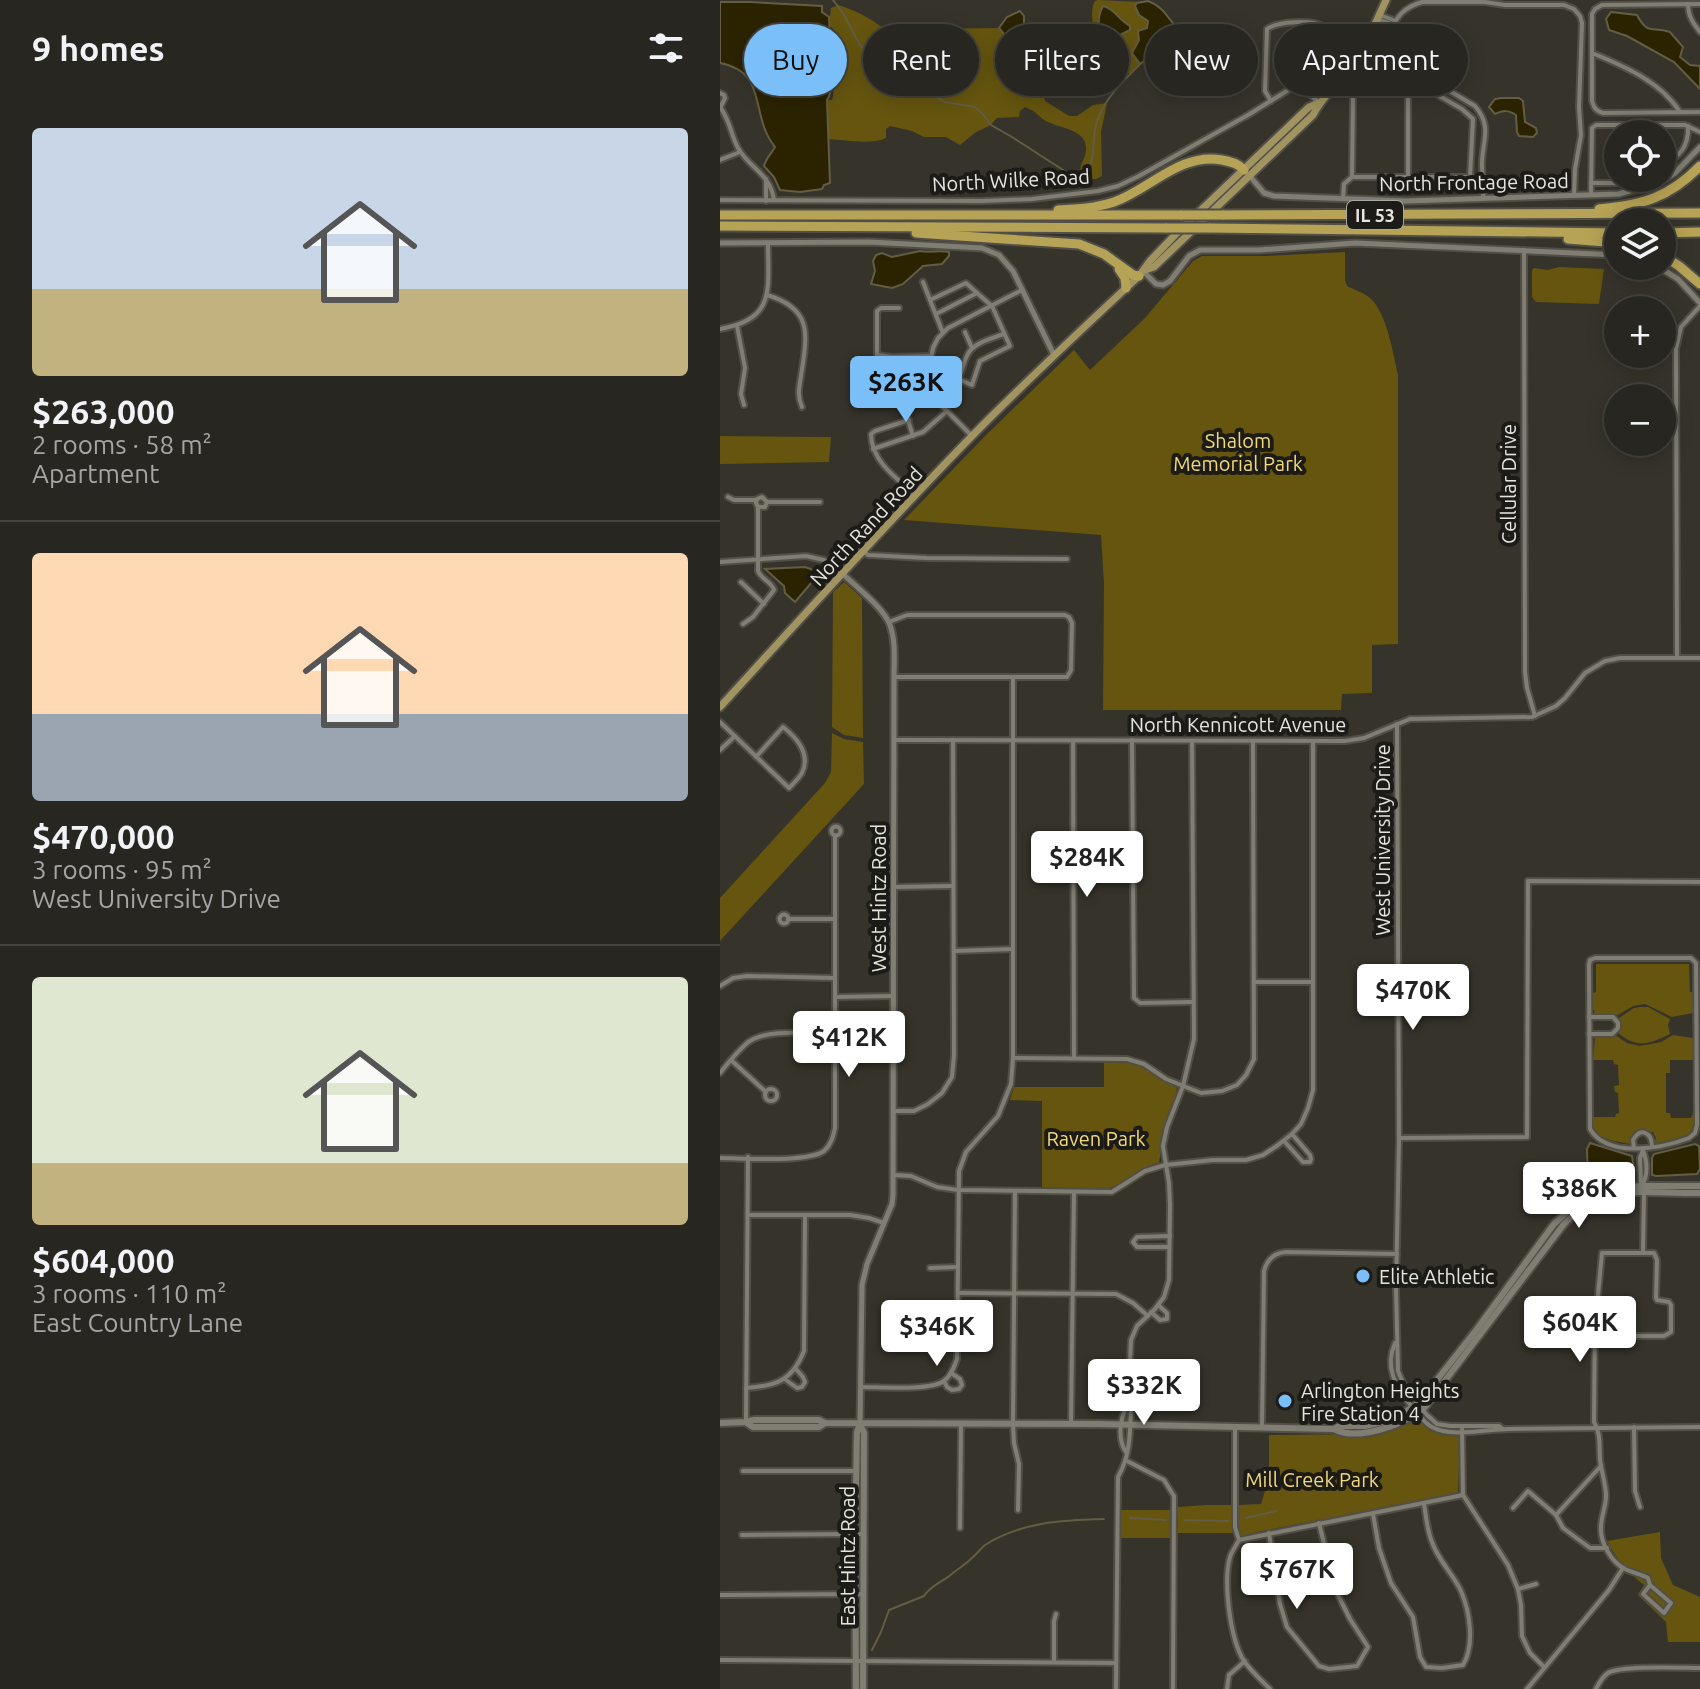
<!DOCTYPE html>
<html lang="en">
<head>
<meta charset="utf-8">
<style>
	body { margin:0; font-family:Ubuntu,sans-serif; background:#302e29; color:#f1f3f6; height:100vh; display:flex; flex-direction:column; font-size:30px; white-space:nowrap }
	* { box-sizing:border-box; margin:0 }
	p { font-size:26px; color:#a5a5a5 }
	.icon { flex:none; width:44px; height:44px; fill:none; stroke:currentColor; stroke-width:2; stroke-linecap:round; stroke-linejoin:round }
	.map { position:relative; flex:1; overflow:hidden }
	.sheet { display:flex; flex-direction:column; background:#282620; width:720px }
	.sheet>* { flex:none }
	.hud { position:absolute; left:24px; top:24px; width:760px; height:72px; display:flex; gap:16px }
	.tools { position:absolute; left:884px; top:120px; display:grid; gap:16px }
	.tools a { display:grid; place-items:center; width:72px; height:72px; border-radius:50%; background:#282620; box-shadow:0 4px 20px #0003,0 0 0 2px #44433e; font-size:40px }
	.price { position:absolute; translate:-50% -68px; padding:0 18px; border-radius:8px; background:#fff; color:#222; font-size:26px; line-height:52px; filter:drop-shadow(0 2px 4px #0008) }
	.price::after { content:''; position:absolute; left:50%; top:48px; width:24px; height:18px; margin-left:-12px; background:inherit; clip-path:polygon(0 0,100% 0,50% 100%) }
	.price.current { background:#7abff8; color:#111 }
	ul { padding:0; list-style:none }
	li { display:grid; align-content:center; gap:16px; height:424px; padding:0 32px }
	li+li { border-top:2px solid #44433e }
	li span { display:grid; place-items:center; height:248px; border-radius:8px; color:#555 }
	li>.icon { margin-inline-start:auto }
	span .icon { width:144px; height:144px; fill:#fffc; stroke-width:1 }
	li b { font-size:34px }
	h2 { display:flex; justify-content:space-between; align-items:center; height:96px; padding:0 32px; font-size:34px }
	.chip { padding:0 28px; border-radius:36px; background:#282620; box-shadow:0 4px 20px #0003,0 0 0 2px #44433e; font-size:28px; line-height:72px }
	.chip.current { background:#7abff8; color:#111 }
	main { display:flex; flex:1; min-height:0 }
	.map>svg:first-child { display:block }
	.green { fill:#65550f }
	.water { fill:#2b2300; stroke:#635d43; stroke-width:2 }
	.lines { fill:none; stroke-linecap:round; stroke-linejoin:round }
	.stream { stroke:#635d43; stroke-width:2 }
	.minor-casing { stroke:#514f47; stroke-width:8 }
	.tertiary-casing { stroke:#514f47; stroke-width:9 }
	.secondary-casing { stroke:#514f47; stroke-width:10 }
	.primary-casing { stroke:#514f47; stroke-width:11 }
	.motorway-casing { stroke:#514f47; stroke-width:13 }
	.minor { stroke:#807e73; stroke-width:4 }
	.tertiary { stroke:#807e73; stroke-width:5 }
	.secondary { stroke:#807e73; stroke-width:6 }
	.primary { stroke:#a19461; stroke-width:7 }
	.motorway { stroke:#b7a355; stroke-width:9 }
	.motorway-bridge-casing { stroke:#514f47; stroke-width:13; stroke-linecap:butt }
	.motorway-bridge { stroke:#b7a355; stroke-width:9 }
	.poi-dot { fill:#7abff8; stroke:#1c1b17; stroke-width:3 }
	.labels { text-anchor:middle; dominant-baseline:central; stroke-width:8; stroke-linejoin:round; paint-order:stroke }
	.shield { fill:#1c1b17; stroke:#a9a8a2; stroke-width:2 }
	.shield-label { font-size:18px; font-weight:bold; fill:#e5e4de }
	.street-label { font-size:20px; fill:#e5e4de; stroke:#1c1b17 }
	.park-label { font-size:20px; fill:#f1d87a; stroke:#1c1b17 }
	.poi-label { font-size:20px; fill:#e5e4de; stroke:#1c1b17; text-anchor:start }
</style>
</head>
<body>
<main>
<section class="sheet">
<h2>9 homes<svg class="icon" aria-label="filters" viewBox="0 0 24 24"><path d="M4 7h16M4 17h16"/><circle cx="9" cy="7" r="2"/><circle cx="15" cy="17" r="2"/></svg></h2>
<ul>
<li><span style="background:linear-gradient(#c9d6e8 65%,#c2b280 0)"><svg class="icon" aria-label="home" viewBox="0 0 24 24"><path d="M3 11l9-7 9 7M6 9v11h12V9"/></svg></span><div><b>$263,000</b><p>2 rooms · 58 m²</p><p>Apartment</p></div></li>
<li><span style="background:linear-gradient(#ffd9b3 65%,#9aa5b1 0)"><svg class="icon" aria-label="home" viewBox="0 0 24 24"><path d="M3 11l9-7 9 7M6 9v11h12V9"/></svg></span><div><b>$470,000</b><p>3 rooms · 95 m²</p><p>West University Drive</p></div></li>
<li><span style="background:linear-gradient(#dfe7d0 75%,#c2b280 0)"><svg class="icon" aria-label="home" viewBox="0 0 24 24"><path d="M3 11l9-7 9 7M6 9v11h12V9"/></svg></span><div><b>$604,000</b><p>3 rooms · 110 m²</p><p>East Country Lane</p></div></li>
</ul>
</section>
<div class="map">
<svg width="980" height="1689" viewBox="0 0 980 1689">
	<rect width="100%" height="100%" fill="#36332a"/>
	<g class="green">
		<path d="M378 0 421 2 417 3 419 15 428 21V25C420 43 406 46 420 64L411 74C403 71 394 69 387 63 377 52 367 14 375 1Z"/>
		<path d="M118 5C138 11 157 21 172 36L178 30 186 26 204 29 279 28 289 40 305 72 318 82 322 88 325 101 349 116H357L373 105 387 103 381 132 382 176 376 179H363C356 164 366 162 366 149 367 129 338 128 326 121 316 115 318 112 305 107L300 111 299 117 277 118 271 125 256 132 240 145 226 137H204L192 131 170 126 166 129V138C152 145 125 140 108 139L107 100H112C115 91 113 82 115 73 117 64 117 68 121 61 128 45 120 35 109 25L111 8Z"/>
		<path d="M625 252V280L627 286C635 290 644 293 650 298 667 313 673 353 678 375V644L652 645V693L622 694 621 710H383L384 583 381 535 184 520 267 434 354 350 370 370 425 318 473 261 482 256H546Z"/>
		<polygon points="839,267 884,269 879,304 816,302 812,297 812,270 814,268 828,270"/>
		<polygon points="0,436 111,437 109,462 0,464"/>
		<polygon points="124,582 142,598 143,738 124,735 112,727 113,592"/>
		<polygon points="112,733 124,739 143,742 144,784 0,941 0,898 105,783 111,772"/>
		<polygon points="876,964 969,964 970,992 973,992 973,1013 952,1017 925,1004 913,1006 898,1015 875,1014 873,1008 873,993 876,992"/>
		<path d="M920 1007H928L950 1019 948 1025 950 1034C929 1044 918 1049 898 1033L900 1027 899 1018 914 1008Z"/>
		<path d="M895 1035 907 1043 920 1046 941 1042 953 1035 973 1038V1060H950V1073H946V1113H950L951 1118H971L973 1113 974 1126 968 1136 936 1144 934 1143 936 1138 933 1132 918 1130 914 1132 910 1139 913 1142 910 1144C896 1141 883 1141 873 1130V1114L874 1117H895L896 1114 899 1113 898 1093 895 1092 894 1086 899 1085 898 1065 894 1064 893 1060H873L875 1037Z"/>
		<path d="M384 1061H405L420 1065 457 1088 456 1095C451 1108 445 1121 442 1135 440 1145 441 1154 439 1163 418 1167 412 1182 394 1187 376 1192 342 1188 322 1187V1101L290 1100 294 1087H384Z"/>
		<polygon points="696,1419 716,1432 738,1435 740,1438 738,1494 542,1531 523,1536 519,1534 518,1505 541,1504 549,1477 549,1435 652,1434 671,1430"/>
		<polygon points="485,1505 513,1505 514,1533 458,1533 458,1507"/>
		<rect x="401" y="1510" width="51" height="28"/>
		<path d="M940 1532 941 1558 953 1585 980 1597V1642H948L946 1622 918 1595 924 1585C909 1573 896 1559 887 1541Z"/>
	</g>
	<g class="water">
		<path d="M428 1C445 7 448 20 461 32H474L480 35C480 55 493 54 502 68L498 73 497 80 491 81 488 85C469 85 470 73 457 71 451 70 443 73 436 72V63L434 60H425L420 64 412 53 419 40 418 31 427 28 428 21 419 15 415 6 417 3Z"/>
		<path d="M0 2H30L102 6V12L109 17C109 38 118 83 107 100L110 183 104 185 102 189 80 192 60 190 54 177 44 166C46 158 51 154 55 147 29 115 49 72 0 63Z"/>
		<path d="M383 6C394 8 399 20 410 26V30L390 40 382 38C378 26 377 17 383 6Z"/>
		<polygon points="300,11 304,16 304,52 299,58 289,40 279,28 287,17"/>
		<path d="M891 12 917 15C928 36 932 26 950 32L963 47 960 57 970 65 980 66V89L954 62 907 36 889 30 886 19Z"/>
		<path d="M781 98H799L803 101 805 122 816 128 817 133 813 137 799 136 797 132 796 115C788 110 784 110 775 114L769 107 775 99Z"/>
		<path d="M200 251C209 253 219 250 229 252V256L222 264 203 266 183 284 172 288 151 284 155 271 153 261 156 255 162 253 172 257Z"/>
		<polygon points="85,567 99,572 98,575 75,602 65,593 64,586 45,569"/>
		<polygon points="870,1143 912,1156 914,1173 911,1178 870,1184 868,1181 867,1149"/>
		<polygon points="975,1144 979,1146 980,1169 977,1174 937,1176 932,1175 932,1158 934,1154"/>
	</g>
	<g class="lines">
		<g class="stream">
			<path d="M113 0 123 13 140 45 157 62 172 69 199 88 225 102 255 107 262 113 271 125 292 137 357 179H363C377 159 371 147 376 125 382 100 403 82 420 64"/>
			<polyline points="410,1518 446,1520"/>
			<polyline points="526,1518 556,1511"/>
			<polyline points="464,1520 508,1521"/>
			<path d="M152 1650 161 1632 169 1610 204 1596C211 1585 223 1582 233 1573 239 1568 246 1564 252 1558 257 1554 260 1549 265 1545 301 1522 343 1520 384 1519"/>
		</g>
		<g class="minor-casing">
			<g id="minor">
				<path d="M968 4C968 16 973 23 980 32"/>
				<path d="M980 4 882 5 875 9 872 14V101C874 108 876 111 883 113L980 112"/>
				<polyline points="660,15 676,21"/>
				<polyline points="657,19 674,25"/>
				<polyline points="628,42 632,51 632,59"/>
				<path d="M872 53C904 66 941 82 960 112"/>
				<polyline points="0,93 4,95 5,98 0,108"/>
				<polyline points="633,98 632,177 750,177 753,119 742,109 640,50"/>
				<path d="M551 101 545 91 547 29C558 21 591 20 603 26 618 34 626 45 644 40"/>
				<path d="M0 107C10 120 11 135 18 148 30 169 50 173 54 200"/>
				<polyline points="0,160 20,152"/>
				<path d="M942 167C959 156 969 148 968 126"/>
				<polyline points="688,178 688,78"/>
				<polyline points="46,179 46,201"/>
				<polyline points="871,183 899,183 918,178"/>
				<polyline points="871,195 872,128 876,125 965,125 980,132"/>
				<path d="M763 198C764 187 762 176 762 164 762 141 773 127 755 106L686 65C663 42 669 12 702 2H765L785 5H844L854 9 860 16 862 23 859 107 861 135 855 169 854 195"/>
				<polyline points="623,199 624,184 632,177"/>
				<path d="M0 200 262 201 312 199 378 191 398 186 419 176 528 115 570 89C582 86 589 93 598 102"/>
				<polyline points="804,250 805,672 807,688 815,716"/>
				<polyline points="203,282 223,333"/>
				<path d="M47 295C94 309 87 336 81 376 79 388 77 396 82 407"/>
				<polyline points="210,300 246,283 257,293 216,314"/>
				<polyline points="179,308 161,308 157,311 157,355 172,357 211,356"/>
				<polyline points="17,326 25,368 21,394 24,405"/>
				<path d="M0 329C56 320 48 289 48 243"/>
				<polyline points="245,332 252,348"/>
				<polyline points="177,357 175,379 193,436"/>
				<path d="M238 379C243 371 243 362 248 354 253 343 273 338 284 334"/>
				<polyline points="212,387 238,379 252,385 260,361 290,346 272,306 257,293"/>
				<path d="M189 420 155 431 151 434C151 461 177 479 196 495"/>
				<polyline points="252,436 219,403 210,382 210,363 213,348 218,338 228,328 302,290"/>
				<polyline points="153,449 203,432 227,411"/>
				<polyline points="8,497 14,500 37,500"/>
				<polyline points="47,502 45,507 38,507 36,503 37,499 42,497 47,502 100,502"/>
				<polyline points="143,551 148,555 206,558 347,559"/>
				<polyline points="0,562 86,556 104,560 122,573"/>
				<polyline points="21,582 44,604"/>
				<polyline points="169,622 187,615 345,615 349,617 352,623 351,670 347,677 174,677"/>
				<path d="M23 624 33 617 54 590C52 582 41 579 38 571V507"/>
				<polyline points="957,657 956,349 961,327 980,306"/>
				<path d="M0 722 69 788C73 784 79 778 82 773 91 754 77 738 63 727L36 757"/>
				<polyline points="677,724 679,1140 676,1289 678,1371 686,1390 707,1415 717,1424 731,1426 779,1426 783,1429"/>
				<polyline points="174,740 625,741 644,738 690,719 812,717 836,706 845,698 865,673 885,661 900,658 980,658"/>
				<polyline points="412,740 414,998 420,1003 472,1002"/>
				<polyline points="353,741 354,1058"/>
				<polyline points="0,750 15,736"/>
				<circle cx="116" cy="831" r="4.5"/>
				<polyline points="174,887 232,886"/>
				<circle cx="64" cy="919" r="4.5"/>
				<polyline points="68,919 115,919"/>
				<polyline points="234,951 293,949"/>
				<path d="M875 958H971L976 963 977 1125 975 1133 969 1138C943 1148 888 1159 870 1129L869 965 870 960Z"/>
				<polyline points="534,982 592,982"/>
				<polyline points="0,986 13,978 27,976 115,978"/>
				<polyline points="115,997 174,996"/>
				<polyline points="869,1017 893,1017 898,1023 898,1028 892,1034 869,1034"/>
				<polyline points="293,1058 407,1059 424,1064 446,1079 481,1093 502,1091 517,1085 526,1075 534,1059 533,742"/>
				<polyline points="11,1060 46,1092"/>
				<path d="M0 1073C8 1063 17 1052 26 1044 45 1027 91 1034 115 1034"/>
				<circle cx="51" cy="1095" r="6"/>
				<polyline points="174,1111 194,1111 208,1104 222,1093 232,1077 234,1055 233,740"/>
				<polyline points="679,1138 807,1137 808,881 980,882"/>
				<polyline points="564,1141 583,1162 590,1162 591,1159 590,1155 572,1134"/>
				<path d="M914 1148 913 1140C921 1126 932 1133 932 1147"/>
				<path d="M923 1150C927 1161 929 1176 921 1186L920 1158Z"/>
				<path d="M0 1158C23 1158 87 1163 104 1151 111 1145 113 1137 115 1128V836"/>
				<polyline points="174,1175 191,1176 217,1187 238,1190 392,1192 425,1171 445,1165 493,1160 526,1160 543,1155 558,1145 572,1134 581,1124 588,1108 593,1090 593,742"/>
				<polyline points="295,1191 293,1424 294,1443 299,1464 298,1510"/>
				<polyline points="28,1215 130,1215 149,1218 164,1223"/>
				<polyline points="449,1247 417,1247 413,1242 417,1237 450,1236"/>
				<polyline points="923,1252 924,1191"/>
				<polyline points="210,1268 238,1267"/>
				<polyline points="238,1293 396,1294 413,1303 428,1316"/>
				<polyline points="431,1312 440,1320 447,1319 447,1313 438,1305"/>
				<polyline points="202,1329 237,1328"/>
				<path d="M875 1336H944L951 1332V1305L949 1302 937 1300 936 1298 937 1260 934 1253H882L878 1295 875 1307 874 1422C881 1433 879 1446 880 1459 881 1471 886 1484 886 1496 886 1507 881 1516 881 1527 880 1542 891 1562 905 1569 913 1573 921 1574 928 1578L930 1585 951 1603 944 1613 923 1594 930 1585"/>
				<path d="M675 1343C664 1368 676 1387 692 1407"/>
				<polyline points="66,1380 77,1388 82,1387 85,1382 83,1377 76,1369"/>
				<polyline points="224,1381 227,1387 232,1390 239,1389 242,1385 240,1379 231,1373"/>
				<path d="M141 1387C160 1387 210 1391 224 1381 231 1376 234 1367 237 1359L239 1171 246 1152 278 1116 291 1084 293 1058V677"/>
				<polyline points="409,1387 446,1387 449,1382 449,1379 446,1376 410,1376"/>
				<path d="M26 1388C56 1386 72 1381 84 1351L85 1216"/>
				<path d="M698 1414C702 1419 706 1424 712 1427 731 1438 768 1429 789 1429L980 1427"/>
				<polyline points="26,1422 28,1157"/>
				<polyline points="351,1424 354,1192"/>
				<path d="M515 1427V1527L519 1540C516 1546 512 1551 510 1557 503 1582 510 1639 524 1661 531 1671 541 1680 550 1689"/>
				<path d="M542 1427 544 1271C547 1259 554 1253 566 1252L677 1254"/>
				<polyline points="914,1427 915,1491 920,1507"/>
				<polyline points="742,1429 743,1495 788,1565 798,1589 801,1605 802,1636 810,1653 824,1667"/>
				<path d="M406 1452C397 1439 400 1417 408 1404L411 1340 417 1326 435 1309 444 1297 449 1280 450 1205 449 1183 443 1146 447 1127 463 1086 474 1039 472 741"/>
				<polyline points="407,1461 444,1480 454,1496 453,1689"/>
				<polyline points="23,1471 136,1471"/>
				<polyline points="793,1508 808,1491 836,1515 843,1528 870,1548 887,1548"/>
				<path d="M653 1514 659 1548 671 1583 693 1617 700 1657 706 1667 722 1668 743 1665C755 1645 750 1612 741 1591 733 1574 718 1560 712 1542 707 1530 706 1516 704 1504"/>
				<polyline points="836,1515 881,1466"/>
				<polyline points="240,1528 241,1424"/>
				<polyline points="549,1533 560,1604 567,1627 599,1666 609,1669 637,1666 648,1647 630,1619 615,1589 599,1523"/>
				<polyline points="22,1535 143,1534"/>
				<polyline points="519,1540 743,1495"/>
				<polyline points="798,1589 816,1584"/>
				<polyline points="0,1595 143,1594"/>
				<polyline points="0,1660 396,1663"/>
				<polyline points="334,1662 334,1621 336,1614"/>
				<path d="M396 1689 398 1477C410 1456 410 1435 411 1409L408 1404"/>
				<polyline points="507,1689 509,1675 525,1661"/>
				<polyline points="807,1689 889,1590 903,1568"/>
				<path d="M876 1689C879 1683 882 1677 888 1673 900 1665 962 1668 980 1668"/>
			</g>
		</g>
		<g class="tertiary-casing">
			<g id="tertiary">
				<polyline points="529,175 544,193 554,196 686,201 899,194 940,182 955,173 980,147"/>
				<polyline points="0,243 149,242 262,248 279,255 293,271 334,355"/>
				<polyline points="937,266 958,279 980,303"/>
				<polyline points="423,271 436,284 443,285 450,281 469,256 480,250 538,250 635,243 898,255"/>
				<path d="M122 573C136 587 164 608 170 625 176 642 174 660 174 677L173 1195 172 1204 147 1264 142 1285 140 1424"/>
			</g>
		</g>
		<g class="secondary-casing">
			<g id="secondary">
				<path d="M0 1423 26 1422 34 1420H99L105 1423 379 1424 614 1429C638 1442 686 1424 705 1407L844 1224C886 1181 926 1194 980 1193"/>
				<polyline points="27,1423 33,1427 99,1427 105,1423"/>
				<polyline points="140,1424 144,1433 143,1689"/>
				<polyline points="614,1429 619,1426 645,1426 671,1420 698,1404 757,1329 834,1224 858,1202 887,1189 921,1186 980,1186"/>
				<polyline points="136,1689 135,1535 137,1432 140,1424"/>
			</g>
		</g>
		<g class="primary-casing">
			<g id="primary">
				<path d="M425 270 434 267 593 115C602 97 617 85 628 69 643 48 656 24 666 0"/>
				<path d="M0 707C83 616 166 524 252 436 306 381 363 328 419 276L430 261 455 235 589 107 599 103"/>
			</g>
		</g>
		<g class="motorway-casing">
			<g id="motorway">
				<path d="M879 209C922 205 949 198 980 166"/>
				<path d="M338 210C357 209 376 208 394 202 430 189 461 152 502 160 511 162 518 163 524 170"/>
				<polyline points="0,215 462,215"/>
				<polyline points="502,215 980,213"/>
				<polyline points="0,226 447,228"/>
				<polyline points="489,228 898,233"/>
				<polyline points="196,233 359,244 384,254 413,275 419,276"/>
				<polyline points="942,233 980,232"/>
				<polyline points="848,239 898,243"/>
				<polyline points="942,255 959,266 980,284"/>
				<polyline points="399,269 405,278 406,288"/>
			</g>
		</g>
		<use href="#minor" class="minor"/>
		<use href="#tertiary" class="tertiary"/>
		<use href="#secondary" class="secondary"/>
		<use href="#primary" class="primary"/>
		<use href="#motorway" class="motorway"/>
		<g class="motorway-bridge-casing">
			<g id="motorway-bridge">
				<polyline points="462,215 502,215"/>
				<polyline points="447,228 489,228"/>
			</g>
		</g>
		<use href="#motorway-bridge" class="motorway-bridge"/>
	</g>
	<g class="poi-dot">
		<circle cx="643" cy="1276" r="8"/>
		<circle cx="565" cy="1401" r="8"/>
	</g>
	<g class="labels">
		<rect class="shield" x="627" y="201" width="56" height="28" rx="6"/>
		<g class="shield-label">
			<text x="655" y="215">IL 53</text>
		</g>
		<g class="street-label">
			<text transform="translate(291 180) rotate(-3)">North Wilke Road</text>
			<text transform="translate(754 182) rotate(-1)">North Frontage Road</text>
			<text transform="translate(788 484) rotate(-90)">Cellular Drive</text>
			<text transform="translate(146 526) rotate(-47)">North Rand Road</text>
			<text x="518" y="724">North Kennicott Avenue</text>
			<text transform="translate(662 840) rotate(-90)">West University Drive</text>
			<text transform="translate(158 898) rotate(-90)">West Hintz Road</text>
			<text transform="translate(127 1556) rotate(-90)">East Hintz Road</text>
		</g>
		<g class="park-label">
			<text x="518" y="440">Shalom<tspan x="518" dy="23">Memorial Park</tspan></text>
			<text x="376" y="1138">Raven Park</text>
			<text x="592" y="1479">Mill Creek Park</text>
		</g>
		<g class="poi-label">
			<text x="659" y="1276">Elite Athletic</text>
			<text x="581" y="1390">Arlington Heights<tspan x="581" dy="23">Fire Station 4</tspan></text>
		</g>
	</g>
</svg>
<div class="tools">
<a><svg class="icon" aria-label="locate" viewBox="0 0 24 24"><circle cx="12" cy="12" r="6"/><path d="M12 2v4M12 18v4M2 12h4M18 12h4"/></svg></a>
<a><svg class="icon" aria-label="layers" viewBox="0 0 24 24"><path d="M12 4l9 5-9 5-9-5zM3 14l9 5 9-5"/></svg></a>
<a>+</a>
<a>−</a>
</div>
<b class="price current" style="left:186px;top:424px">$263K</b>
<b class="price" style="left:367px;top:899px">$284K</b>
<b class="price" style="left:693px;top:1032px">$470K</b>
<b class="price" style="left:129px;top:1079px">$412K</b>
<b class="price" style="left:859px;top:1230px">$386K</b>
<b class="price" style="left:860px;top:1364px">$604K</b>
<b class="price" style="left:217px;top:1368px">$346K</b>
<b class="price" style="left:424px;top:1427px">$332K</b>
<b class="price" style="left:577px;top:1611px">$767K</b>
<div class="hud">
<a class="chip current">Buy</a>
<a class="chip">Rent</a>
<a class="chip">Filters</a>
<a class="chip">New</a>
<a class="chip">Apartment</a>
</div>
</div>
</main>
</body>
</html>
